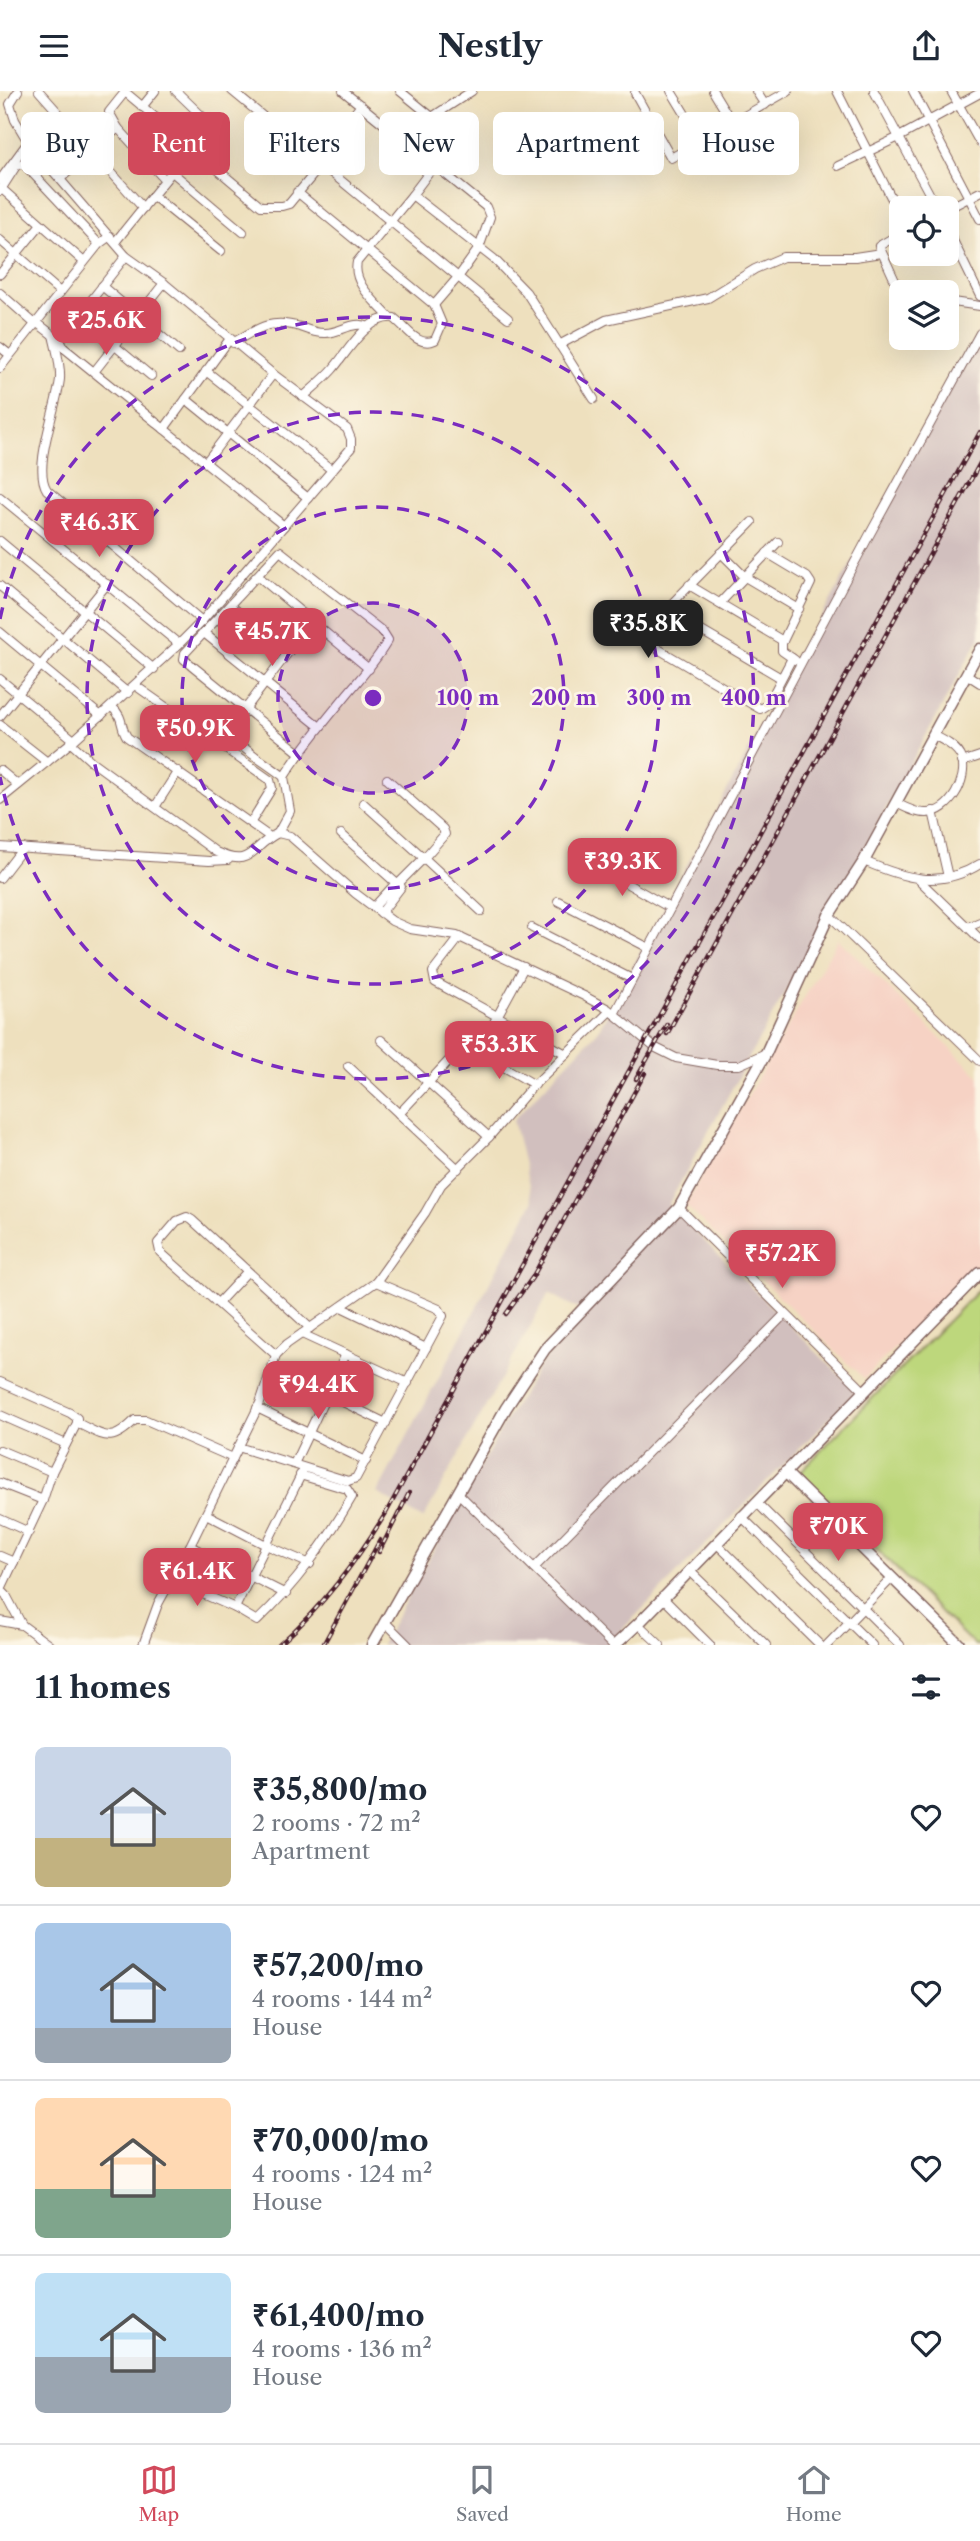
<!DOCTYPE html>
<html lang="en">
<head>
<meta charset="utf-8">
<style>
	body { margin:0; font-family:"Libre Caslon Text",serif; background:#f2f2f3; color:#1f2937; height:100vh; display:flex; flex-direction:column; font-size:26px; white-space:nowrap }
	* { box-sizing:border-box; margin:0 }
	p { font-size:23px; color:#747a83 }
	.icon { flex:none; width:38px; height:38px; fill:none; stroke:currentColor; stroke-width:2; stroke-linecap:round; stroke-linejoin:round }
	.map { position:relative; height:1554px; overflow:hidden }
	.drawer { display:flex; flex-direction:column; background:#fff; flex:1 }
	.drawer>* { flex:none }
	.hud { position:absolute; left:21px; top:21px; width:938px; height:63px; display:flex; gap:14px }
	.controls { position:absolute; left:889px; top:105px; display:grid; gap:14px }
	.controls a { display:grid; place-items:center; width:70px; height:70px; border-radius:10px; background:#fff; box-shadow:0 7px 28px #0002; font-size:35px }
	.price { position:absolute; translate:-50% -60px; padding:0 16px; border-radius:14px; background:#d1495b; color:#fff; font-size:23px; line-height:46px; filter:drop-shadow(0 2px 4px #0008) }
	.price::after { content:''; position:absolute; left:50%; top:42px; width:21px; height:16px; margin-left:-10px; background:inherit; clip-path:polygon(0 0,100% 0,50% 100%) }
	.price.active { background:#222; color:#fff }
	ul { padding:0; list-style:none }
	li { display:flex; align-items:center; gap:21px; height:175px; padding:0 35px }
	li+li { border-top:2px solid #e0e1e3 }
	li span { display:grid; place-items:center; flex:none; width:196px; height:140px; border-radius:10px; color:#555 }
	li>.icon { margin-inline-start:auto }
	span .icon { width:84px; height:84px; fill:#fffc; stroke-width:1 }
	li b { font-size:30px }
	h2 { display:flex; justify-content:space-between; align-items:center; height:84px; padding:0 35px; font-size:30px }
	.tag { padding:0 24px; border-radius:10px; background:#fff; box-shadow:0 7px 28px #0002; font-size:24px; line-height:63px }
	.tag.active { background:#d1495b; color:#fff }
	header { display:flex; justify-content:space-between; align-items:center; height:91px; padding:0 35px; background:#fff; font-size:32px; font-weight:800 }
	.tab-bar { display:flex; justify-content:space-around; align-items:center; height:98px; border-top:2px solid #e0e1e3; background:#fff; font-size:19px; color:#747a83 }
	.tab-bar a { display:grid; justify-items:center; gap:4px }
	.tab-bar .active { color:#d1495b }
	.map>svg:first-child { display:block }
	.built { fill:#f6d2c4 }
	.industrial { fill:#d1bfbe }
	.green { fill:#bdd77c; stroke:#847b54; stroke-width:2 }
	.lines { fill:none; stroke-linecap:round; stroke-linejoin:round }
	.minor-casing { stroke:#83635e; stroke-width:10 }
	.major-casing { stroke:#83635e; stroke-width:13 }
	.minor { stroke:#fff; stroke-width:8 }
	.major { stroke:#fff; stroke-width:10 }
	.rail-casing { stroke:#4a1f2b; stroke-width:4.5 }
	.rail { stroke:#fcf5e5; stroke-width:2; stroke-dasharray:5; stroke-linecap:butt }
	.ring { fill:none; stroke:#7b2cbf; stroke-width:3.5; stroke-dasharray:12 9 }
	.centre { fill:#7b2cbf; stroke:#fcf5e5; stroke-width:3.5 }
	.ring-label { font-size:21px; text-anchor:middle; font-weight:bold; fill:#7b2cbf; stroke:#fcf5e5; stroke-width:5; stroke-linejoin:round; paint-order:stroke }
</style>
</head>
<body>
<header><svg class="icon" aria-label="menu" viewBox="0 0 24 24"><path d="M4 6h16M4 12h16M4 18h16"/></svg>Nestly<svg class="icon" aria-label="share" viewBox="0 0 24 24"><path d="M12 15V3M7 8l5-5 5 5M5 13v7h14v-7"/></svg></header>
<div class="map">
<svg width="980" height="1554" viewBox="0 0 980 1554">
	<rect width="100%" height="100%" fill="#fcf5e5"/>
	<filter id="ink" filterUnits="userSpaceOnUse"><feTurbulence type="fractalNoise" baseFrequency=".0143" numOctaves="2"/><feDisplacementMap in="SourceGraphic" scale="14" xChannelSelector="R" yChannelSelector="G"/><feConvolveMatrix kernelMatrix="1 2 1 2 8 2 1 2 1" color-interpolation-filters="sRGB"/></filter>
	<filter id="wash" filterUnits="userSpaceOnUse"><feTurbulence type="fractalNoise" baseFrequency=".00686" numOctaves="4" result="noise"/><feDisplacementMap in="SourceGraphic" scale="28" xChannelSelector="R" yChannelSelector="G"/><feGaussianBlur stdDeviation="1.57" result="paint"/><feColorMatrix in="noise" values="0 0 0 0 0 0 0 0 0 0 0 0 0 0 0 0 0 1.4 0 .05"/><feComposite in="paint" operator="in"/></filter>
	<g filter="url(#wash)">
		<rect width="100%" height="100%" fill="#eee0be"/>
		<polygon class="built" points="838,848 980,986 980,1170 864,1288 685,1114"/>
		<polygon class="industrial" points="980,239 980,546 668,1114 856,1300 607,1554 381,1554 508,1326 542,1271 586,1222 549,1202 423,1428 377,1402 533,1111 513,1029 598,940 767,625"/>
		<polygon class="green" points="980,1197 980,1554 974,1554 799,1382"/>
	</g>
	<g filter="url(#ink)">
		<g class="lines">
			<g class="minor-casing">
				<g id="minor">
					<polyline points="39,0 143,117"/>
					<polyline points="124,0 261,115 282,115 289,113 322,73"/>
					<polyline points="176,0 206,29 187,54"/>
					<polyline points="232,0 508,227"/>
					<polyline points="400,0 432,26 411,56"/>
					<polyline points="671,0 702,51"/>
					<polyline points="713,0 733,33"/>
					<polyline points="756,0 765,14"/>
					<polyline points="837,0 901,126"/>
					<polyline points="874,0 937,117"/>
					<polyline points="913,0 980,128"/>
					<polyline points="951,0 980,52"/>
					<polyline points="635,2 671,67 788,0"/>
					<polyline points="142,16 155,0"/>
					<polyline points="432,26 472,0"/>
					<polyline points="118,37 109,21 125,1"/>
					<polyline points="318,69 361,14"/>
					<polyline points="838,75 899,46 980,2"/>
					<polyline points="172,81 243,141"/>
					<polyline points="60,88 118,37 165,89"/>
					<polyline points="0,89 28,51"/>
					<polyline points="2,98 84,171"/>
					<polyline points="0,100 16,75 23,72 99,153"/>
					<polyline points="297,101 434,214 459,185 479,157 490,126 486,116 343,0"/>
					<polyline points="412,104 434,75"/>
					<polyline points="153,105 221,160"/>
					<polyline points="947,118 980,101"/>
					<polyline points="947,137 980,205"/>
					<polyline points="901,142 879,155 896,192 905,201"/>
					<polyline points="0,149 60,201"/>
					<polyline points="116,150 191,57"/>
					<polyline points="126,165 60,249 64,257 284,435"/>
					<polyline points="0,183 41,133"/>
					<polyline points="102,195 179,260"/>
					<polyline points="0,202 35,233"/>
					<polyline points="947,210 980,215"/>
					<polyline points="79,225 151,285"/>
					<path d="M389 226C376 211 352 193 357 171L412 104 494 168 526 201 594 308"/>
					<polyline points="36,231 58,248"/>
					<path d="M53 244C56 258 61 273 60 288 57 317 32 376 47 399L202 530"/>
					<path d="M233 252C258 237 271 227 300 236 308 239 317 243 326 242 342 241 354 229 369 236"/>
					<polyline points="559,254 606,229 708,207 755,178 783,166 855,166 881,162"/>
					<polyline points="0,256 10,264"/>
					<polyline points="0,277 99,153 110,145"/>
					<polyline points="206,280 332,379"/>
					<polyline points="94,281 164,192"/>
					<path d="M303 306C313 297 324 288 332 279 348 261 367 224 394 227 407 237 418 257 435 249L442 233 434 214"/>
					<polyline points="186,308 308,407"/>
					<polyline points="164,338 229,249"/>
					<polyline points="206,371 273,283"/>
					<polyline points="0,406 179,553"/>
					<polyline points="752,431 640,545 643,549 760,618 768,613 792,567"/>
					<polyline points="0,450 154,578"/>
					<polyline points="721,462 745,486 799,518"/>
					<polyline points="767,462 807,486 811,492 782,552 782,560 795,569"/>
					<polyline points="258,485 369,578"/>
					<polyline points="689,494 783,550"/>
					<polyline points="0,495 128,602"/>
					<polyline points="720,512 778,451"/>
					<polyline points="230,515 288,561"/>
					<polyline points="662,522 679,533 693,535 781,587"/>
					<polyline points="0,541 101,625"/>
					<polyline points="204,542 320,636"/>
					<polyline points="966,583 980,592"/>
					<polyline points="0,588 74,649"/>
					<polyline points="136,595 270,689 272,697 251,731"/>
					<path d="M112 616C125 628 119 634 127 646L270 746"/>
					<polyline points="0,625 107,493"/>
					<polyline points="0,634 47,671"/>
					<path d="M71 652 91 670 216 761C252 778 249 757 278 742L290 745 355 802 392 830 410 838 457 845 584 905 608 918 654 956 676 967 717 974H739L766 962"/>
					<polyline points="962,671 980,665"/>
					<polyline points="0,679 18,694"/>
					<path d="M284 686C271 675 234 653 228 641L312 530"/>
					<polyline points="387,688 443,738 445,743 424,767 481,820"/>
					<polyline points="0,709 74,649 179,553 202,530 351,357 351,348 347,338 273,283 164,192 126,165 28,51 15,29 10,13 18,0"/>
					<polyline points="363,712 424,767 399,792"/>
					<path d="M896 712C904 716 917 723 927 722 950 721 968 689 962 668 958 656 943 649 933 644"/>
					<polyline points="155,716 178,680"/>
					<polyline points="933,720 948,786"/>
					<path d="M278 742 290 720 284 686C302 657 326 629 348 602 362 585 378 568 388 549L383 541 280 460 185 562 184 568 301 663"/>
					<polyline points="341,743 396,792"/>
					<polyline points="0,756 209,770 228,769"/>
					<path d="M864 770C905 788 940 798 980 773"/>
					<polyline points="589,771 670,817"/>
					<polyline points="0,787 23,757"/>
					<polyline points="917,787 980,848"/>
					<polyline points="558,810 649,857"/>
					<polyline points="374,816 396,792 399,792 401,796 381,822"/>
					<polyline points="829,824 980,970"/>
					<polyline points="968,836 980,831"/>
					<polyline points="532,837 632,888"/>
					<polyline points="460,846 433,881 435,891 566,963"/>
					<polyline points="614,923 871,441 980,242"/>
					<polyline points="381,949 489,1046"/>
					<polyline points="478,961 535,994"/>
					<polyline points="348,975 458,1078"/>
					<polyline points="399,1023 454,964 462,960 478,961 524,876"/>
					<polyline points="679,1117 864,1300"/>
					<polyline points="218,1212 247,1181"/>
					<polyline points="341,1216 426,1257"/>
					<polyline points="302,1243 408,1292"/>
					<polyline points="276,1264 160,1161 158,1152 177,1130 187,1126 192,1129 310,1237"/>
					<polyline points="271,1276 386,1332"/>
					<polyline points="0,1291 70,1322 77,1327 77,1332 52,1381 43,1409 1,1498"/>
					<polyline points="257,1317 366,1370"/>
					<polyline points="0,1324 66,1353"/>
					<path d="M77 1332C105 1345 110 1354 135 1329H146L233 1367"/>
					<polyline points="238,1356 348,1390 356,1387 443,1225 439,1218 376,1191"/>
					<polyline points="0,1359 52,1381"/>
					<polyline points="294,1373 346,1263"/>
					<polyline points="0,1392 43,1409"/>
					<polyline points="458,1402 612,1554"/>
					<polyline points="756,1411 900,1554"/>
					<polyline points="206,1423 266,1454 310,1473"/>
					<polyline points="741,1425 872,1554"/>
					<polyline points="0,1428 29,1441"/>
					<polyline points="716,1452 820,1554"/>
					<polyline points="190,1455 286,1503"/>
					<polyline points="0,1465 14,1471"/>
					<polyline points="534,1477 785,1223"/>
					<polyline points="689,1479 766,1554"/>
					<path d="M171 1489 235 1517 257 1530C297 1492 324 1454 352 1406L347 1398 300 1384"/>
					<polyline points="0,1498 6,1504 22,1534"/>
					<polyline points="662,1506 710,1554"/>
					<polyline points="235,1517 302,1382"/>
					<polyline points="0,1530 22,1534 49,1554"/>
					<polyline points="385,1531 408,1554"/>
					<polyline points="638,1533 660,1554"/>
					<polyline points="143,1554 158,1513 190,1455 260,1312 276,1264 287,1253 376,1191 425,1122 441,1094 489,1046 529,999 610,920"/>
					<polyline points="827,1554 892,1487"/>
				</g>
			</g>
			<g class="major-casing">
				<g id="major">
					<polyline points="785,1381 960,1554"/>
					<polyline points="372,1554 506,1317 545,1258 679,1117 766,962 829,824 864,770 980,558"/>
					<polyline points="615,1554 638,1533 980,1182"/>
				</g>
			</g>
			<use href="#minor" class="minor"/>
			<use href="#major" class="major"/>
			<g class="rail-casing">
				<g id="rail">
					<polyline points="667,943 980,372"/>
					<polyline points="636,988 667,933"/>
					<polyline points="506,1223 532,1187 645,982"/>
					<polyline points="379,1461 409,1402"/>
					<path d="M279 1554C324 1514 354 1473 386 1422L980 341"/>
					<polyline points="323,1554 380,1449"/>
				</g>
			</g>
			<use href="#rail" class="rail"/>
		</g>
	</g>
	<circle cx="373" cy="607" r="95" fill="#7b2cbf" fill-opacity=".12"/>
	<g class="ring">
		<circle cx="373" cy="607" r="95"/>
		<circle cx="373" cy="607" r="191"/>
		<circle cx="373" cy="607" r="286"/>
		<path d="M0 528A381 381 0 1 1 0 686"/>
	</g>
	<circle cx="373" cy="607" r="10" class="centre"/>
	<g class="ring-label">
		<text x="468" y="614">100 m</text>
		<text x="564" y="614">200 m</text>
		<text x="659" y="614">300 m</text>
		<text x="754" y="614">400 m</text>
	</g>
</svg>
<div class="controls">
<a><svg class="icon" aria-label="locate" viewBox="0 0 24 24"><circle cx="12" cy="12" r="6"/><path d="M12 2v4M12 18v4M2 12h4M18 12h4"/></svg></a>
<a><svg class="icon" aria-label="layers" viewBox="0 0 24 24"><path d="M12 4l9 5-9 5-9-5zM3 14l9 5 9-5"/></svg></a>
</div>
<b class="price" style="left:106px;top:266px">₹25.6K</b>
<b class="price" style="left:99px;top:468px">₹46.3K</b>
<b class="price active" style="left:648px;top:569px">₹35.8K</b>
<b class="price" style="left:272px;top:577px">₹45.7K</b>
<b class="price" style="left:195px;top:674px">₹50.9K</b>
<b class="price" style="left:622px;top:807px">₹39.3K</b>
<b class="price" style="left:499px;top:990px">₹53.3K</b>
<b class="price" style="left:782px;top:1199px">₹57.2K</b>
<b class="price" style="left:318px;top:1330px">₹94.4K</b>
<b class="price" style="left:838px;top:1472px">₹70K</b>
<b class="price" style="left:197px;top:1517px">₹61.4K</b>
<div class="hud">
<a class="tag">Buy</a>
<a class="tag active">Rent</a>
<a class="tag">Filters</a>
<a class="tag">New</a>
<a class="tag">Apartment</a>
<a class="tag">House</a>
</div>
</div>
<section class="drawer">
<h2>11 homes<svg class="icon" aria-label="filters" viewBox="0 0 24 24"><path d="M4 7h16M4 17h16"/><circle cx="9" cy="7" r="2"/><circle cx="15" cy="17" r="2"/></svg></h2>
<ul>
<li><span style="background:linear-gradient(#c9d6e8 65%,#c2b280 0)"><svg class="icon" aria-label="home" viewBox="0 0 24 24"><path d="M3 11l9-7 9 7M6 9v11h12V9"/></svg></span><div><b>₹35,800/mo</b><p>2 rooms · 72 m²</p><p>Apartment</p></div><svg class="icon" aria-label="heart" viewBox="0 0 24 24"><path d="M12 20l-8-8c-3-5 5-10 8-4 3-6 11-1 8 4z"/></svg></li>
<li><span style="background:linear-gradient(#a9c7e8 75%,#9aa5b1 0)"><svg class="icon" aria-label="home" viewBox="0 0 24 24"><path d="M3 11l9-7 9 7M6 9v11h12V9"/></svg></span><div><b>₹57,200/mo</b><p>4 rooms · 144 m²</p><p>House</p></div><svg class="icon" aria-label="heart" viewBox="0 0 24 24"><path d="M12 20l-8-8c-3-5 5-10 8-4 3-6 11-1 8 4z"/></svg></li>
<li><span style="background:linear-gradient(#ffd9b3 65%,#7fa58c 0)"><svg class="icon" aria-label="home" viewBox="0 0 24 24"><path d="M3 11l9-7 9 7M6 9v11h12V9"/></svg></span><div><b>₹70,000/mo</b><p>4 rooms · 124 m²</p><p>House</p></div><svg class="icon" aria-label="heart" viewBox="0 0 24 24"><path d="M12 20l-8-8c-3-5 5-10 8-4 3-6 11-1 8 4z"/></svg></li>
<li><span style="background:linear-gradient(#bfe0f5 60%,#9aa5b1 0)"><svg class="icon" aria-label="home" viewBox="0 0 24 24"><path d="M3 11l9-7 9 7M6 9v11h12V9"/></svg></span><div><b>₹61,400/mo</b><p>4 rooms · 136 m²</p><p>House</p></div><svg class="icon" aria-label="heart" viewBox="0 0 24 24"><path d="M12 20l-8-8c-3-5 5-10 8-4 3-6 11-1 8 4z"/></svg></li>
</ul>
</section>
<nav class="tab-bar">
<a class="active"><svg class="icon" aria-label="map" viewBox="0 0 24 24"><path d="M3 6l6-2 6 2 6-2v14l-6 2-6-2-6 2zM9 4v14M15 6v14"/></svg>Map</a>
<a><svg class="icon" aria-label="saved" viewBox="0 0 24 24"><path d="M7 4h10v16l-5-4-5 4z"/></svg>Saved</a>
<a><svg class="icon" aria-label="home" viewBox="0 0 24 24"><path d="M3 11l9-7 9 7M6 9v11h12V9"/></svg>Home</a>
</nav>
</body>
</html>
